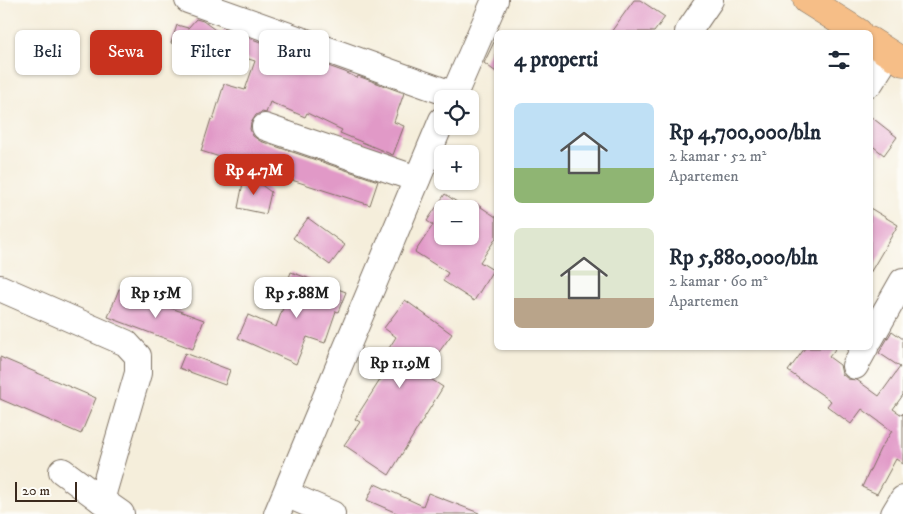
<!DOCTYPE html>
<html lang="id">
<head>
<meta charset="utf-8">
<style>
	body { margin:0; font-family:"IM FELL DW Pica",serif; background:#f2f2f3; color:#1f2937; height:100vh; display:flex; flex-direction:column; font-size:19px; white-space:nowrap }
	* { box-sizing:border-box; margin:0 }
	p { font-size:16px; color:#747a83 }
	.icon { flex:none; width:28px; height:28px; fill:none; stroke:currentColor; stroke-width:2; stroke-linecap:round; stroke-linejoin:round }
	.map { position:relative; flex:1; overflow:hidden }
	.drawer { position:absolute; left:494px; top:30px; width:379px; height:320px; display:flex; flex-direction:column; background:#fff; border-radius:8px; box-shadow:0 1px 4px #0004 }
	.drawer>* { flex:none }
	.top-card { position:absolute; left:15px; top:30px; width:404px; height:45px; display:flex; gap:10px }
	.controls { position:absolute; left:434px; top:90px; display:grid; gap:10px }
	.controls a { display:grid; place-items:center; width:45px; height:45px; border-radius:8px; background:#fff; box-shadow:0 1px 4px #0004; font-size:25px }
	.scale { position:absolute; left:15px; bottom:12px; width:62px; box-sizing:border-box; padding-left:5px; border:2px solid #3b2a1e; border-top:0; font-size:14px; line-height:18px; white-space:nowrap; color:#3b2a1e; -webkit-text-stroke:4px #fdfcf7; paint-order:stroke }
	.price { position:absolute; translate:-50% -42px; padding:0 11px; border-radius:10px; background:#fff; color:#222; font-size:16px; line-height:32px; filter:drop-shadow(0 1px 2px #0008) }
	.price::after { content:''; position:absolute; left:50%; top:30px; width:15px; height:11px; margin-left:-8px; background:inherit; clip-path:polygon(0 0,100% 0,50% 100%) }
	.price.active { background:#c8321e; color:#fff }
	ul { padding:0; list-style:none }
	li { display:flex; align-items:center; gap:15px; height:125px; padding:0 20px }
	li span { display:grid; place-items:center; flex:none; width:140px; height:100px; border-radius:8px; color:#555 }
	li>.icon { margin-inline-start:auto }
	span .icon { width:60px; height:60px; fill:#fffc; stroke-width:1 }
	li b { font-size:21px }
	h2 { display:flex; justify-content:space-between; align-items:center; height:60px; padding:0 20px; font-size:21px }
	.tag { padding:0 18px; border-radius:8px; background:#fff; box-shadow:0 1px 4px #0004; font-size:18px; line-height:45px }
	.tag.active { background:#c8321e; color:#fff }
	.map>svg:first-child { display:block }
	.building { fill:#e199c7 }
	.lines { fill:none; stroke-linecap:round; stroke-linejoin:round }
	.minor-casing { stroke:#7c6f60; stroke-width:28 }
	.highway-casing { stroke:#7c6f60; stroke-width:29 }
	.minor { stroke:#fff; stroke-width:26 }
	.highway { stroke:#f6be87; stroke-width:28 }
</style>
</head>
<body>
<div class="map">
<svg width="903" height="514" viewBox="0 0 903 514">
	<rect width="100%" height="100%" fill="#fdfcf7"/>
	<filter id="ink" filterUnits="userSpaceOnUse"><feTurbulence type="fractalNoise" baseFrequency=".02" numOctaves="2"/><feDisplacementMap in="SourceGraphic" scale="10" xChannelSelector="R" yChannelSelector="G"/><feConvolveMatrix kernelMatrix="1 2 1 2 8 2 1 2 1" color-interpolation-filters="sRGB"/></filter>
	<filter id="wash" filterUnits="userSpaceOnUse"><feTurbulence type="fractalNoise" baseFrequency=".0096" numOctaves="4" result="noise"/><feDisplacementMap in="SourceGraphic" scale="20" xChannelSelector="R" yChannelSelector="G"/><feGaussianBlur stdDeviation="1.12" result="paint"/><feColorMatrix in="noise" values="0 0 0 0 0 0 0 0 0 0 0 0 0 0 0 0 0 1.4 0 .05"/><feComposite in="paint" operator="in"/></filter>
	<g filter="url(#wash)">
		<rect width="100%" height="100%" fill="#f5eedb"/>
		<g id="blocks">
			<g class="building">
				<polygon points="634,0 640,0 665,17 654,32 611,32"/>
				<polygon points="196,19 203,21 222,35 224,29 345,72 357,78 358,76 404,93 394,122 404,126 393,155 340,133 342,130 307,113 305,117 270,102 266,113 262,112 256,115 251,123 250,129 253,136 260,141 378,181 370,205 201,151 211,119 213,120 224,84 245,90 255,61 208,46 206,54 171,43 177,25 188,28"/>
				<polygon points="496,38 496,72 484,63"/>
				<polygon points="870,116 897,137 884,155 870,144"/>
				<polygon points="245,173 271,192 266,214 238,208"/>
				<polygon points="445,194 467,209 442,209 442,236 470,236 469,209 475,203 496,217 496,238 480,262 493,270 474,301 443,281 448,273 415,252 433,225 427,221"/>
				<polygon points="870,208 898,225 870,273"/>
				<polygon points="308,218 345,245 330,265 293,238"/>
				<polygon points="291,272 346,292 338,312 336,311 325,343 307,337 296,364 238,338 248,315 276,327 288,294 284,292"/>
				<polygon points="119,289 204,320 193,349 108,317"/>
				<polygon points="405,300 452,334 423,374 443,387 389,475 344,445 360,422 355,419 382,377 374,372 396,337 384,328"/>
				<polygon points="892,331 903,339 903,395 893,409 902,415 903,413 903,464 896,459 877,494 862,487 880,449 892,431 862,409 851,424 827,406 831,401 788,371 805,348 836,348 829,357 840,365 842,374 848,379 857,380 879,396 900,367 879,353"/>
				<polygon points="185,353 230,370 225,385 179,368"/>
				<polygon points="0,357 96,398 81,434 0,399"/>
				<polygon points="375,484 423,506 428,493 479,513 479,514 399,514 367,500"/>
			</g>
		</g>
	</g>
	<g filter="url(#ink)">
		<use href="#blocks" fill-opacity="0" stroke="#7c6f60" stroke-width="1"/>
		<g class="lines">
			<g class="minor-casing">
				<g id="minor">
					<polyline points="188,0 454,95"/>
					<polyline points="688,32 710,0"/>
					<polyline points="870,83 889,53"/>
					<polyline points="452,99 495,0"/>
					<polyline points="265,127 417,179"/>
					<polyline points="0,288 126,343 138,356 138,373 101,500 121,514"/>
					<polyline points="870,339 903,281"/>
					<polyline points="855,366 865,348"/>
					<polyline points="62,471 101,500"/>
					<polyline points="286,494 332,514"/>
					<polyline points="277,514 442,120"/>
					<polyline points="894,514 903,499"/>
				</g>
			</g>
			<g class="highway-casing">
				<g id="highway">
					<polyline points="807,0 858,32"/>
					<polyline points="870,41 903,62"/>
				</g>
			</g>
			<use href="#minor" class="minor"/>
			<use href="#highway" class="highway"/>
		</g>
	</g>
</svg>
<div class="controls">
<a><svg class="icon" aria-label="locate" viewBox="0 0 24 24"><circle cx="12" cy="12" r="6"/><path d="M12 2v4M12 18v4M2 12h4M18 12h4"/></svg></a>
<a>+</a>
<a>−</a>
</div>
<div class="scale">20 m</div>
<b class="price active" style="left:254px;top:196px">Rp 4.7M</b>
<b class="price" style="left:156px;top:319px">Rp 15M</b>
<b class="price" style="left:297px;top:319px">Rp 5.88M</b>
<b class="price" style="left:400px;top:389px">Rp 11.9M</b>
<div class="top-card">
<a class="tag">Beli</a>
<a class="tag active">Sewa</a>
<a class="tag">Filter</a>
<a class="tag">Baru</a>
</div>
<section class="drawer">
<h2>4 properti<svg class="icon" aria-label="filters" viewBox="0 0 24 24"><path d="M4 7h16M4 17h16"/><circle cx="9" cy="7" r="2"/><circle cx="15" cy="17" r="2"/></svg></h2>
<ul>
<li><span style="background:linear-gradient(#bfe0f5 65%,#8fb573 0)"><svg class="icon" aria-label="home" viewBox="0 0 24 24"><path d="M3 11l9-7 9 7M6 9v11h12V9"/></svg></span><div><b>Rp 4,700,000/bln</b><p>2 kamar · 52 m²</p><p>Apartemen</p></div></li>
<li><span style="background:linear-gradient(#dfe7d0 70%,#b9a48a 0)"><svg class="icon" aria-label="home" viewBox="0 0 24 24"><path d="M3 11l9-7 9 7M6 9v11h12V9"/></svg></span><div><b>Rp 5,880,000/bln</b><p>2 kamar · 60 m²</p><p>Apartemen</p></div></li>
</ul>
</section>
</div>
</body>
</html>
